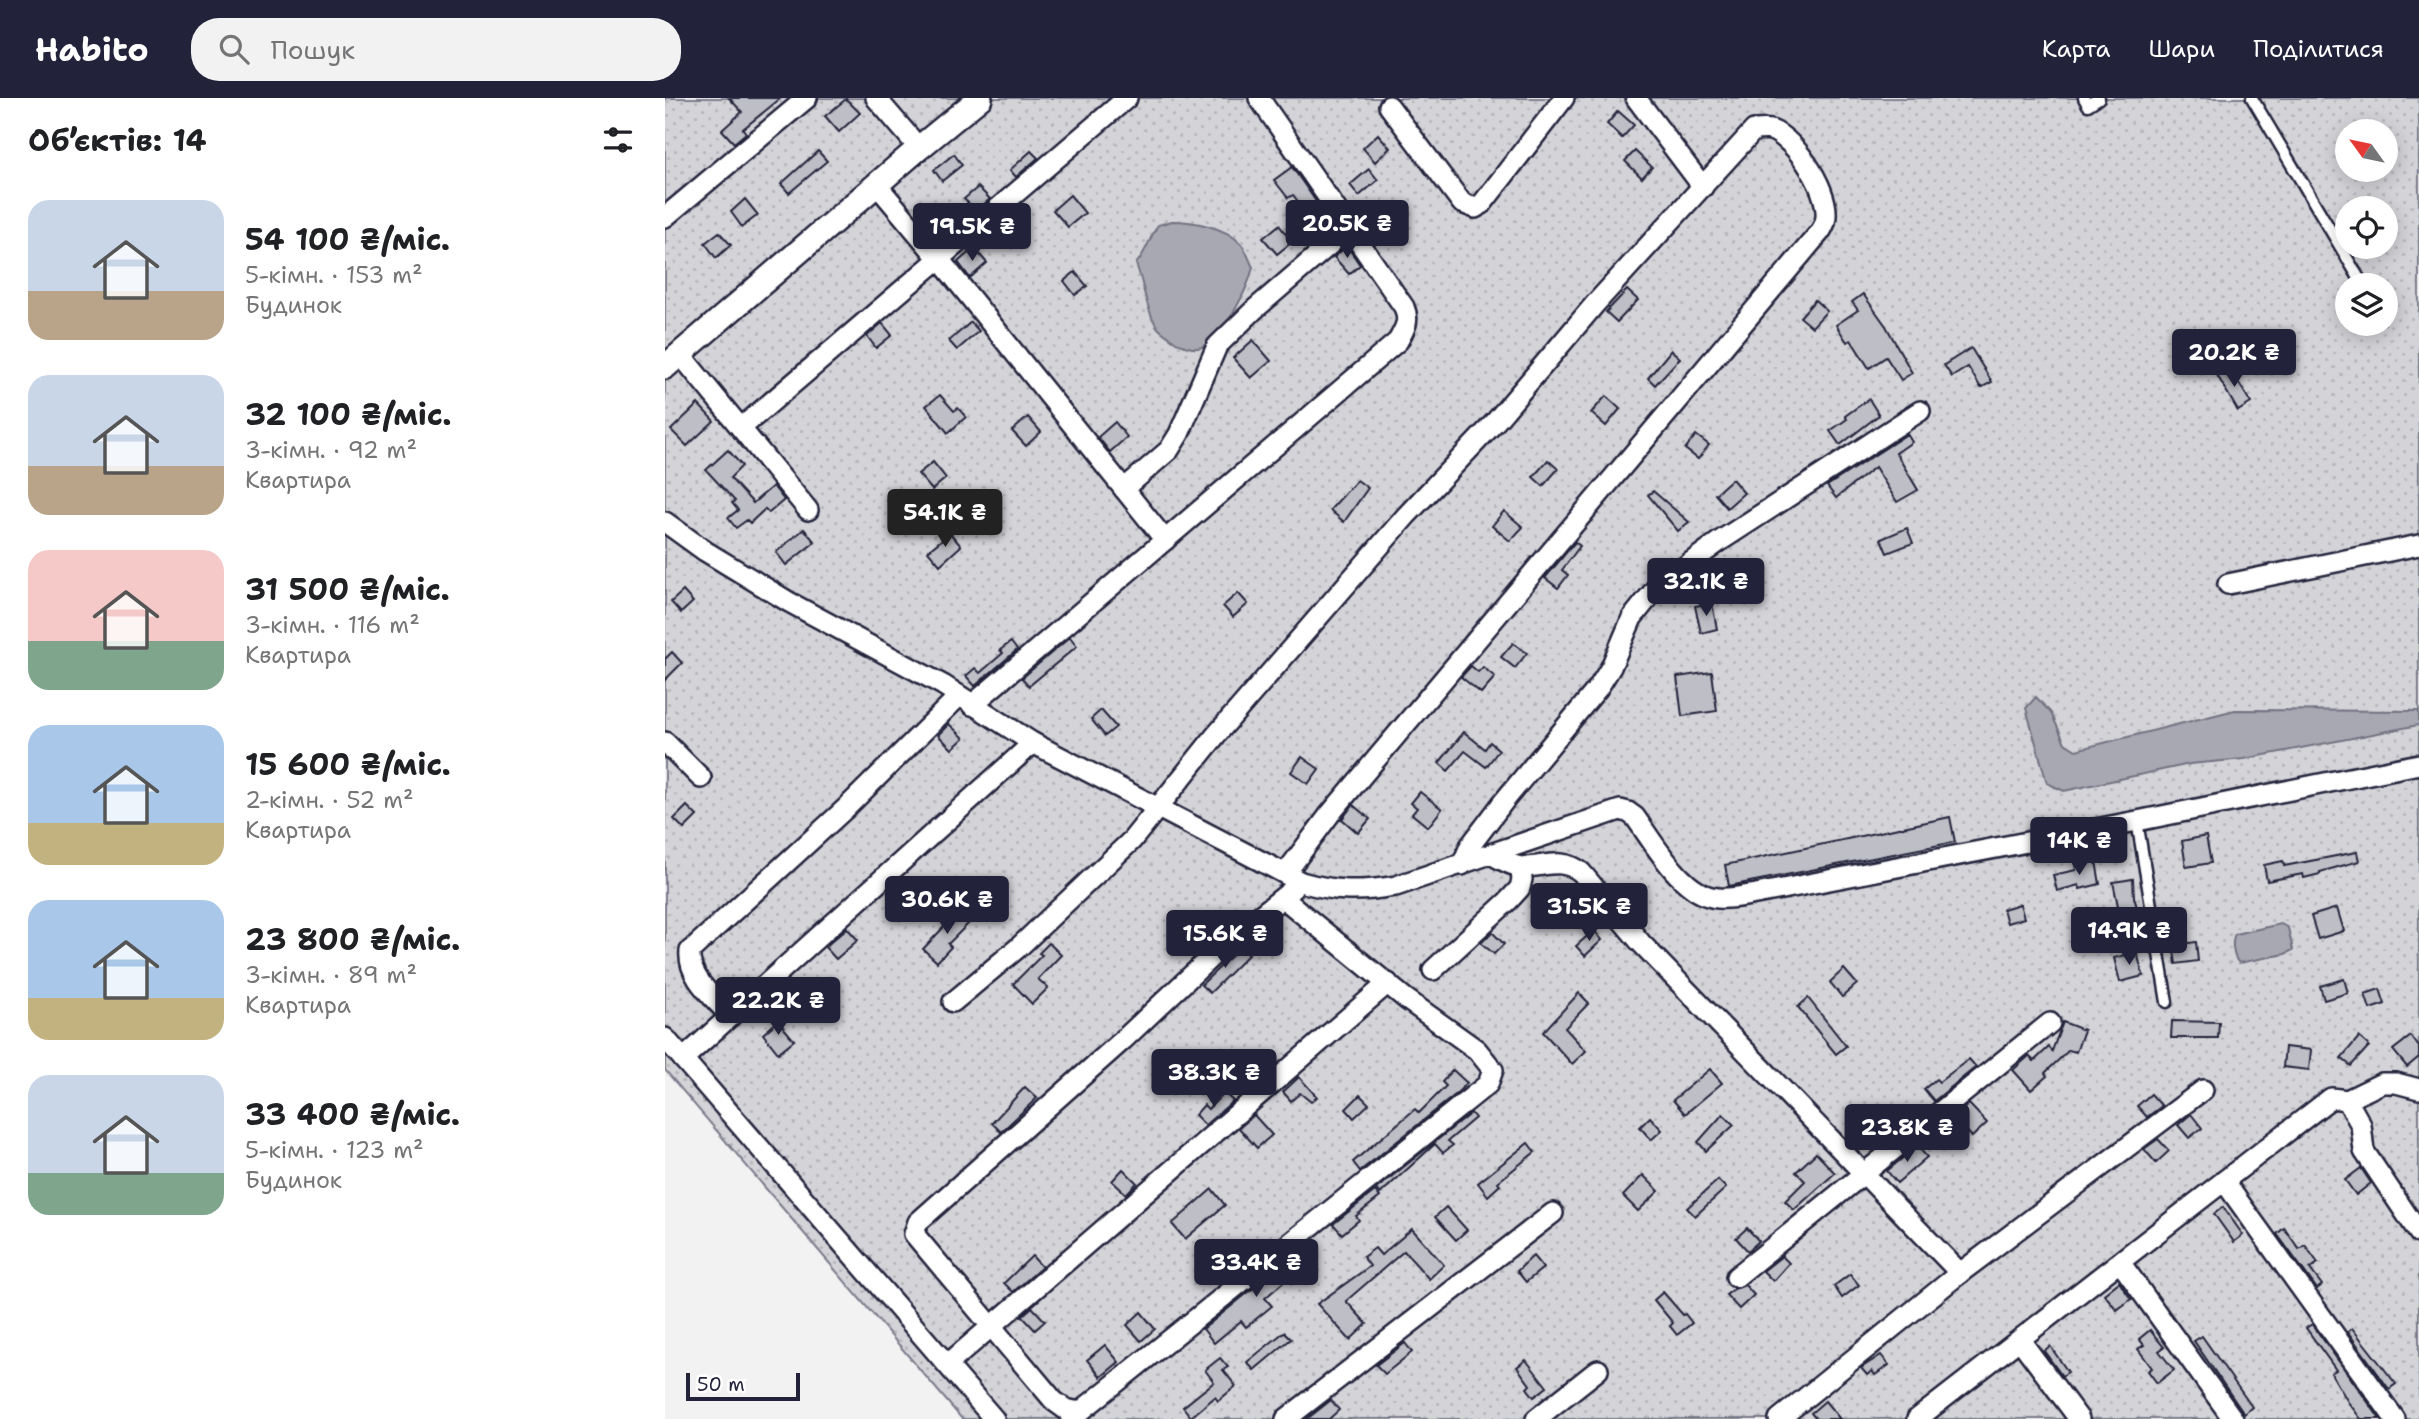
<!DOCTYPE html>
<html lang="uk">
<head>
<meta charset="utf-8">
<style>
	body { margin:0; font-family:"Shantell Sans",sans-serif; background:#f2f2f2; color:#202124; height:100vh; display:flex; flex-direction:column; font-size:26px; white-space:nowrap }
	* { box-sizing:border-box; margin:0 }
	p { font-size:23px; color:#757577 }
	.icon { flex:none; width:38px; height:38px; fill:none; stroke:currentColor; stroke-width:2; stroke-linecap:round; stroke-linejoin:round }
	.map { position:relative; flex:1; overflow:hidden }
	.side { display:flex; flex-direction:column; background:#fff; width:665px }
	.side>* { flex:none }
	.needle { width:46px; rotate:303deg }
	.fabs { position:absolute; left:1670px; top:21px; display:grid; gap:14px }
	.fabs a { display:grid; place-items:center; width:63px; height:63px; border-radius:50%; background:#fff; box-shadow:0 4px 18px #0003; font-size:35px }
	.scale { position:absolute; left:21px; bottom:18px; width:114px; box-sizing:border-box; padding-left:7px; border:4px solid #22223b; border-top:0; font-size:19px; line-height:24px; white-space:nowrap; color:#22223b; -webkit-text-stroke:5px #fff; paint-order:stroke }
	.price { position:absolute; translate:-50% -60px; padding:0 16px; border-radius:7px; background:#22223b; color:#fff; font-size:23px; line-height:46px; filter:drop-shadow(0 2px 4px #0008) }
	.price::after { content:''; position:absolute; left:50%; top:42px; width:21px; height:16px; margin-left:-10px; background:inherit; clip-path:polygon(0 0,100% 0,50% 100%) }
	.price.selected { background:#222; color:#fff }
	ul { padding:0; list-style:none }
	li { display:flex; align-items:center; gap:21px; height:175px; padding:0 28px }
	li span { display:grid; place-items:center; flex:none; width:196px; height:140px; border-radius:21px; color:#555 }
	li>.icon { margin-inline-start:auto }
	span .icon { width:84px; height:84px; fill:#fffc; stroke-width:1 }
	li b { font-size:30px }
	h2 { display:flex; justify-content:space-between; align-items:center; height:84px; padding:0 28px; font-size:30px }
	header { display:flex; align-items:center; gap:42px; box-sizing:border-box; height:98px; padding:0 35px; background:#22223b; color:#fff }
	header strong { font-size:33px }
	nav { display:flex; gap:38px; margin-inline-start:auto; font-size:24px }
	.search { width:490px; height:63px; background:#f2f2f2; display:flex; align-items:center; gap:18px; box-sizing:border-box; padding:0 24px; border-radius:28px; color:#757577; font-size:26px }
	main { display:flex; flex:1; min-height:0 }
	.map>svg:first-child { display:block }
	.garden { fill:url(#garden-dots); stroke:#7a7a8a; stroke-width:2; fill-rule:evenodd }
	.water { fill:#a8a8b2; stroke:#727282; stroke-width:2 }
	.building { fill:#bebec6; stroke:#22223b; stroke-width:2 }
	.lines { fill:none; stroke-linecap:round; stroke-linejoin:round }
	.service-casing { stroke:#22223b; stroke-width:15 }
	.minor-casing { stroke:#22223b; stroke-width:24 }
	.tertiary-casing { stroke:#22223b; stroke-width:28 }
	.service { stroke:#fff; stroke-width:10 }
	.minor { stroke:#fff; stroke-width:19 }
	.tertiary { stroke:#fff; stroke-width:23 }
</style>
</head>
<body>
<header>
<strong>Habito</strong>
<div class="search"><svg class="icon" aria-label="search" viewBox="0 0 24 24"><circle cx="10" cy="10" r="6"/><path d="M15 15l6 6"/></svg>Пошук</div>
<nav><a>Карта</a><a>Шари</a><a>Поділитися</a></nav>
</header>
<main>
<section class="side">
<h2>Об’єктів: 14<svg class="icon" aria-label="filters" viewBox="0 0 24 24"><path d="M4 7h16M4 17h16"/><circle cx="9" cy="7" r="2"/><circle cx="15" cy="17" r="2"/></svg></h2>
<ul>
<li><span style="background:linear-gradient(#c9d6e8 65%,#b9a48a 0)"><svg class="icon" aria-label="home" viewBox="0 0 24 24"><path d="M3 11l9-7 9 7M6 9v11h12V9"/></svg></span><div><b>54 100 ₴/міс.</b><p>5-кімн. · 153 m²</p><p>Будинок</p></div></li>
<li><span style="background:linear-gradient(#c9d6e8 65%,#b9a48a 0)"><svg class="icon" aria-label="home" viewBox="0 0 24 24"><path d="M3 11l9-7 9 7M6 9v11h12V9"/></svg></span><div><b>32 100 ₴/міс.</b><p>3-кімн. · 92 m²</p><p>Квартира</p></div></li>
<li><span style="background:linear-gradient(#f6c9c9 65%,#7fa58c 0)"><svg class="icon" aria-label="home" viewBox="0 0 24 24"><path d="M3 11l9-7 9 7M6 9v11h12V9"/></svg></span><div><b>31 500 ₴/міс.</b><p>3-кімн. · 116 m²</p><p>Квартира</p></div></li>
<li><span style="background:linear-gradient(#a9c7e8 70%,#c2b280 0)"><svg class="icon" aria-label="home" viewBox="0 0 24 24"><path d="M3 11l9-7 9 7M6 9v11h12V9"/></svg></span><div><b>15 600 ₴/міс.</b><p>2-кімн. · 52 m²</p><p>Квартира</p></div></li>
<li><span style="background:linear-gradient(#a9c7e8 70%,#c2b280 0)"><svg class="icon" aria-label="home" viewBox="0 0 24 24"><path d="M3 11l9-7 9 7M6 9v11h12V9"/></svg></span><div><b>23 800 ₴/міс.</b><p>3-кімн. · 89 m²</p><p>Квартира</p></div></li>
<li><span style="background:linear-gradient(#c9d6e8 70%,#7fa58c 0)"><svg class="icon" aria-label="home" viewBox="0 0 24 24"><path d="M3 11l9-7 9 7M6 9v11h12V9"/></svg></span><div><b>33 400 ₴/міс.</b><p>5-кімн. · 123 m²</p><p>Будинок</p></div></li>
</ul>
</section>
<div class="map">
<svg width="1754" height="1321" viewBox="0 0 1754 1321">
	<defs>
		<pattern id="garden-dots" width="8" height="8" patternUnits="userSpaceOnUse" patternTransform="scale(1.75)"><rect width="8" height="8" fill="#d3d3d8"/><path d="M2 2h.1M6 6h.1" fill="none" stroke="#b5b5ba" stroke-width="1.8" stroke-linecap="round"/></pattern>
	</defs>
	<rect width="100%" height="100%" fill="#f2f2f3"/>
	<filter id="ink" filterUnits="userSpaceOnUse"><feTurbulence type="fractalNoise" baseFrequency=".0143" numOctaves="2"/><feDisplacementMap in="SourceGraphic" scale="14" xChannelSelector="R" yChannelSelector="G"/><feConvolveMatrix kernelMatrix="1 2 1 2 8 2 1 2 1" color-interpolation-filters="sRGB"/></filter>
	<g filter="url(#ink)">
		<path class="garden" d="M0 0H1754V1321H297L0 972ZM1682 33H1720V72H1682ZM1682 110H1720V149H1682ZM1682 187H1720V226H1682Z"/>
		<g class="water">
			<path d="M507 123C527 123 561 129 575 145 581 150 584 162 588 169 583 191 561 234 542 247 531 254 516 248 507 241 502 237 494 233 491 227 480 209 479 186 471 166 481 154 484 141 493 127Z"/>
			<polygon points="1371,599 1386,615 1400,645 1411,652 1570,612 1754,613 1754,627 1579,661 1525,666 1399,693 1382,685 1361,610"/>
			<path d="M1616 826 1623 830 1628 852 1620 856 1574 865C1568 859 1566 844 1570 836Z"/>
		</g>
		<g class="building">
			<polygon points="64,0 116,0 78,31 81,35 69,45 57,32 77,14"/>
			<polygon points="181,1 195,15 174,34 160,18"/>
			<polygon points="953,13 969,27 957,40 942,26"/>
			<polygon points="713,36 725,50 710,64 698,50"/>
			<polygon points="153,53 162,63 124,95 116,86"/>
			<polygon points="366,53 373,60 351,79 345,72"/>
			<polygon points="970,53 987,69 977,80 960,63"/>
			<polygon points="289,56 297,67 277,83 269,72"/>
			<polygon points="627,69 659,115 648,123 628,97 623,100 609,82"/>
			<polygon points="704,71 713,82 694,98 685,87"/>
			<polygon points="313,89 325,101 290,131 283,123 304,106 299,101"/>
			<polygon points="405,97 420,115 403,129 388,112"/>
			<polygon points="80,101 93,117 77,129 66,114"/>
			<polygon points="614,127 627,144 612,156 598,140"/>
			<polygon points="54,134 66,147 51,160 40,145"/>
			<polygon points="682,148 695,167 684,176 669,159"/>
			<polygon points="309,150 322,165 305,180 293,164"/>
			<polygon points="410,174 422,188 410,197 399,183"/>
			<polygon points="962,192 973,202 952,224 941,214"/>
			<polygon points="1198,196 1221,228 1247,275 1236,282 1221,259 1204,270 1186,242 1182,244 1171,227 1193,212 1187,204"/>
			<polygon points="1150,202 1162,213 1147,229 1135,219"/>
			<polygon points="306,224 314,233 292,252 284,243"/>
			<polygon points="217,225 227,237 211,250 202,238"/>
			<polygon points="588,242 606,263 586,280 568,260"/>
			<polygon points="1306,250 1327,284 1316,290 1303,269 1287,279 1279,267"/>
			<polygon points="1006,252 1015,260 990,287 983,280"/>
			<polygon points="1564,269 1586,305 1573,313 1552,277"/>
			<polygon points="275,297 289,313 293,310 301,319 283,335 261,308"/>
			<polygon points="941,298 955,311 941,328 926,315"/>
			<polygon points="1204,301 1214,317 1175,347 1165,333 1182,321 1180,318"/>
			<polygon points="33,306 49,323 22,348 6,332"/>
			<polygon points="363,319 376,334 361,348 347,333"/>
			<polygon points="450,324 462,339 445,354 433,339"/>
			<polygon points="1242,336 1247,344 1231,355 1253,392 1232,404 1210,369 1171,400 1162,388"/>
			<polygon points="1031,337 1044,347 1033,361 1020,351"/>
			<polygon points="63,352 77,368 65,380 88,405 108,388 119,402 104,415 100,411 85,425 82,422 71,430 63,420 73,412 67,405 70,403 41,372"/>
			<polygon points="883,362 893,371 878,388 868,379"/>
			<polygon points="268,364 281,380 267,392 253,376"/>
			<polygon points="1067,381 1079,395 1062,410 1050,396"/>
			<polygon points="692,382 703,390 679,424 665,412"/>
			<polygon points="988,393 1024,424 1013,433 983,397"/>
			<polygon points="839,413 858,429 845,443 827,428"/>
			<polygon points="1242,430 1248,445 1222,455 1216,441"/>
			<polygon points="139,431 150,444 121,467 111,454"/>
			<polygon points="285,435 296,448 275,467 263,453"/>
			<polygon points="910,444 915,448 897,472 903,477 893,490 880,480"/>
			<polygon points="18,493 28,504 16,515 6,504"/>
			<polygon points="573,495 583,506 568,519 558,508"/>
			<polygon points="1047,505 1052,531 1036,535 1030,508"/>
			<polygon points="405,539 412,548 364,588 357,580"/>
			<polygon points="346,544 352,552 310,588 301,578 310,570 315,575 338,555 335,552"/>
			<polygon points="848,545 862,555 850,570 836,559"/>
			<polygon points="7,554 17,565 0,582 0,561"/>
			<polygon points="806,568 813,574 818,569 830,579 816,595 796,579"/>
			<polygon points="1047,574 1052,613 1017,618 1012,579"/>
			<polygon points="436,612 451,629 440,638 426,621"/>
			<polygon points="284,626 299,640 287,651 273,637"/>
			<polygon points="799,634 820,651 825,644 834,652 821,669 800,653 783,673 774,665"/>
			<polygon points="637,659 654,671 643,686 626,674"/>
			<polygon points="755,694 777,711 763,729 747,716 752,710 746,705"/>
			<polygon points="688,707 705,721 693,735 677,721"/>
			<polygon points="22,708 32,718 19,731 9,721"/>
			<polygon points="1285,719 1290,744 1064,788 1060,767"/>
			<polygon points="1541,738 1546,765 1521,769 1517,743"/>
			<polygon points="1692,754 1694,763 1655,774 1655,776 1639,780 1638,776 1602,783 1599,767 1618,763 1619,768"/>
			<polygon points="1431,763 1435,786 1415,791 1414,787 1392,793 1388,777 1411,772 1410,767"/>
			<polygon points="1468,781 1469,799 1477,827 1458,832 1448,784"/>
			<polygon points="1355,806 1359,820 1342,825 1338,811"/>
			<polygon points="1672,810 1679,833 1653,841 1646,818"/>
			<polygon points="295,812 306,823 283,846 286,849 272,864 258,851"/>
			<polygon points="518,825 530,835 517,851 505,842"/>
			<polygon points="182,830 193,842 171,861 160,849"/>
			<polygon points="929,832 937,842 920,858 911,848"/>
			<polygon points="827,834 839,846 829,856 816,845"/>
			<polygon points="1531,844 1533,863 1511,866 1508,847"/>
			<polygon points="384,845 396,857 373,881 383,890 367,906 348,886 377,857 374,855"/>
			<polygon points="577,848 584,856 545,895 536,887"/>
			<polygon points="1472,854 1478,878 1455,884 1449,860"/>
			<polygon points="1179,871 1192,886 1177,899 1165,884"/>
			<polygon points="1679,881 1683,895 1659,902 1655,888"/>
			<polygon points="1715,891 1720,906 1705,911 1700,896"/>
			<polygon points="914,895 924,905 900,930 921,953 907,966 878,934"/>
			<polygon points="1143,900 1181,948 1171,956 1133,909"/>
			<polygon points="113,923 129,942 113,955 98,936"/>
			<polygon points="1507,923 1554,924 1553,940 1506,940"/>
			<polygon points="1398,924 1419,932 1411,954 1404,952 1380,975 1382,978 1366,992 1348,972 1364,958 1369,963 1384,949 1387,953"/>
			<polygon points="1746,938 1754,949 1754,959 1742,969 1728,952"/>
			<polygon points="1694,939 1704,948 1686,968 1676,960"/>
			<polygon points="1620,949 1646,952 1644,972 1618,969"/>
			<polygon points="1304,961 1311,969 1269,1003 1259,991 1271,981 1274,984"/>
			<polygon points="1045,971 1057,985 1020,1016 1008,1002"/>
			<polygon points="788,972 802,985 790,997 695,1073 688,1064 750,1011 754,1015 781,988 777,984"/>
			<polygon points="634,979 652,999 646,1004 635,995 626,1003 618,994"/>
			<polygon points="360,989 372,1000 336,1034 327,1025"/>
			<polygon points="559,995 568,1003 540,1027 530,1017 539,1007 543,1011"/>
			<polygon points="1486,996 1497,1008 1482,1019 1472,1008"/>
			<polygon points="695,997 704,1006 689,1020 681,1011"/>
			<polygon points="1304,1006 1322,1025 1307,1039 1289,1019"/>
			<polygon points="806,1015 810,1020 783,1043 788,1047 778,1055 770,1046 715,1096 711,1091"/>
			<polygon points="1058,1016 1069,1027 1041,1053 1033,1044"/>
			<polygon points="1526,1016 1537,1030 1524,1040 1513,1027"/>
			<polygon points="589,1017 607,1037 592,1050 574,1030"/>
			<polygon points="985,1019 997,1032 986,1042 975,1029"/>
			<polygon points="1493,1041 1504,1053 1491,1065 1479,1051"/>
			<polygon points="863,1045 870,1054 833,1084 835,1087 823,1098 813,1085"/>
			<polygon points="1252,1048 1262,1059 1232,1085 1222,1073"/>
			<polygon points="1151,1055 1170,1075 1129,1112 1120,1103 1140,1083 1131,1074"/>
			<polygon points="1696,1070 1706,1085 1691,1097 1680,1082"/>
			<polygon points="458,1071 472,1085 461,1096 447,1083"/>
			<polygon points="978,1077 994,1093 973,1113 958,1098"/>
			<polygon points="1053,1082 1061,1090 1030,1118 1022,1110"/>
			<polygon points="547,1091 560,1107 520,1141 507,1126"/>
			<polygon points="710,1093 715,1099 691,1118 694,1122 677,1136 668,1126"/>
			<polygon points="781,1109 802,1132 791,1142 770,1119"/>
			<polygon points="1558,1109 1578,1137 1569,1144 1549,1116"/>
			<polygon points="1082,1130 1094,1143 1083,1153 1071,1140"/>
			<polygon points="1619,1130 1634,1151 1640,1147 1653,1165 1645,1171 1657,1187 1652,1191 1612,1136"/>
			<polygon points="747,1131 779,1167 764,1181 739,1153 681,1203 702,1226 685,1242 652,1206 705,1168 698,1159 710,1150 716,1157"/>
			<polygon points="638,1150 648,1162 638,1171 636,1169 600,1200 607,1208 581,1229 576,1223 549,1245 538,1231"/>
			<polygon points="367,1158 377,1169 348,1194 339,1185"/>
			<polygon points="868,1158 878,1170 861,1184 852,1173"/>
			<polygon points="1117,1158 1124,1165 1108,1183 1098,1173"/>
			<polygon points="1185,1176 1194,1187 1177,1200 1169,1188"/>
			<polygon points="1454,1184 1466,1201 1452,1212 1439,1196"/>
			<polygon points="1080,1187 1089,1197 1074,1211 1061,1197 1069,1191"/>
			<polygon points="998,1194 1018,1217 1020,1216 1027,1225 1012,1237 1005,1228 1008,1225 989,1202"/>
			<polygon points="367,1209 380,1223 370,1232 357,1218"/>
			<polygon points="476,1214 490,1231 476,1243 462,1227"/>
			<polygon points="1647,1226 1715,1321 1696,1321 1683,1304 1666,1275 1671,1272 1641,1230"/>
			<polygon points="1687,1230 1731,1286 1724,1291 1683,1234"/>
			<polygon points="1485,1232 1499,1249 1494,1253 1509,1272 1492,1285 1483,1273 1487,1270 1473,1251 1479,1247 1474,1241"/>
			<polygon points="619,1234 626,1241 589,1272 582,1264"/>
			<polygon points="1537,1238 1587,1309 1579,1316 1529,1243"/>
			<polygon points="740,1245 747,1254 720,1276 711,1267"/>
			<polygon points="440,1247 454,1264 436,1279 422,1262"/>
			<polygon points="1385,1248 1403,1274 1397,1278 1379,1253"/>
			<polygon points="1216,1257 1224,1267 1210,1277 1207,1273 1202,1277 1196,1270"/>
			<polygon points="555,1260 563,1269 558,1272 571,1288 553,1303 550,1299 526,1319 518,1309 549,1284 540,1272"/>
			<polygon points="861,1262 882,1289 869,1299 862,1290 865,1287 852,1269"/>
			<polygon points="666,1302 674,1312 664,1321 642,1321"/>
			<polygon points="1160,1303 1175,1321 1151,1321 1146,1315"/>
		</g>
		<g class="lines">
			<g class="service-casing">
				<g id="service">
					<polyline points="1419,0 1423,7 1434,0"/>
					<polyline points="1587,0 1698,187"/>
					<polyline points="1472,723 1502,904"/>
				</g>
			</g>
			<g class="minor-casing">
				<g id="minor">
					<polyline points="211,0 254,50"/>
					<polyline points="971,0 1038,89"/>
					<polyline points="724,8 797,105 810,110 817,106 899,0"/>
					<polyline points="212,87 275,162 500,442"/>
					<polyline points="0,119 142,0"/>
					<polyline points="15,256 143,412"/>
					<polyline points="76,330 462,0"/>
					<polyline points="459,391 504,352 514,336 552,248 590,211 684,130"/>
					<path d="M0 424 40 453 124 504 278 587 368 645 636 784C671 794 695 794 731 788L955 712 963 714 970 719C989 745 1018 798 1053 800 1066 801 1079 798 1091 796L1472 723 1754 666"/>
					<polyline points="1563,486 1754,447"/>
					<path d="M307 607 733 243C740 230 745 223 739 209L594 0"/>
					<polyline points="0,644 36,680"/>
					<path d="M827 757C836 761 848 769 858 769 879 769 897 759 916 774L976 845 1295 1175"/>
					<polyline points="797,767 805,748 839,703 933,590 946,569 967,520 992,489 1055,443 1255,313"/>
					<polyline points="768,872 843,803 855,790 857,781 855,769"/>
					<path d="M288 904 354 849 467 742 551 637 741 418 831 323 930 206 1089 32C1094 32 1101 31 1106 32 1131 41 1168 97 1160 124 1159 128 1157 131 1155 134L665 716 620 776"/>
					<path d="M65 918C50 900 22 879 25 853L180 711 294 598"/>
					<polyline points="0,940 329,1321"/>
					<polyline points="18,961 368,645"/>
					<polyline points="1682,1002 1696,1027 1699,1053 1754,1135"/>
					<polyline points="1559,1083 1730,1321"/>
					<polyline points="1455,1164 1568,1321"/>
					<polyline points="1071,1179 1385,925"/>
					<polyline points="1355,1242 1414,1321"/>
					<polyline points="283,1266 723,885"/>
					<polyline points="415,1314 400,1311 389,1303 249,1136 253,1124 458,942 564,842 627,792"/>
					<polyline points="406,1321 823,986 828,972 812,952 741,901 618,800"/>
					<polyline points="621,1321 888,1115"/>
					<polyline points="871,1321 933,1272"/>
					<polyline points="1114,1321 1295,1175 1538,992"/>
					<polyline points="1252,1321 1666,1000 1682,1002 1717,985 1731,985 1754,991"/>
				</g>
			</g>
			<g class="tertiary-casing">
				<polyline id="tertiary" points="0,269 254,50 315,0"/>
			</g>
			<use href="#service" class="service"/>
			<use href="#minor" class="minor"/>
			<use href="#tertiary" class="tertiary"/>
		</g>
	</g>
</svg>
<div class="fabs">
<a><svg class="needle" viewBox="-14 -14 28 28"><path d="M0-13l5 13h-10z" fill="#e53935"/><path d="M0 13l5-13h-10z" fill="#757577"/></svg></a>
<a><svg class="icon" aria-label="locate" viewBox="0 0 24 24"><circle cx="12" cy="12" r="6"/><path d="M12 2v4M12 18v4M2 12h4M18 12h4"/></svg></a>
<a><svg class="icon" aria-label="layers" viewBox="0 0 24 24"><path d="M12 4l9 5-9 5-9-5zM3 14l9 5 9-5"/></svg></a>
</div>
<div class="scale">50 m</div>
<b class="price" style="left:682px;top:162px">20.5K ₴</b>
<b class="price" style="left:307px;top:165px">19.5K ₴</b>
<b class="price" style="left:1569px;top:291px">20.2K ₴</b>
<b class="price selected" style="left:280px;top:451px">54.1K ₴</b>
<b class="price" style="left:1041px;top:520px">32.1K ₴</b>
<b class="price" style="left:1414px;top:779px">14K ₴</b>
<b class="price" style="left:282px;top:838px">30.6K ₴</b>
<b class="price" style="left:924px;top:845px">31.5K ₴</b>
<b class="price" style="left:1464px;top:869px">14.9K ₴</b>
<b class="price" style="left:560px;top:872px">15.6K ₴</b>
<b class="price" style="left:113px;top:939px">22.2K ₴</b>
<b class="price" style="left:549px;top:1011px">38.3K ₴</b>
<b class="price" style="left:1242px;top:1066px">23.8K ₴</b>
<b class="price" style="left:591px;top:1201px">33.4K ₴</b>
</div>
</main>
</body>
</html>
